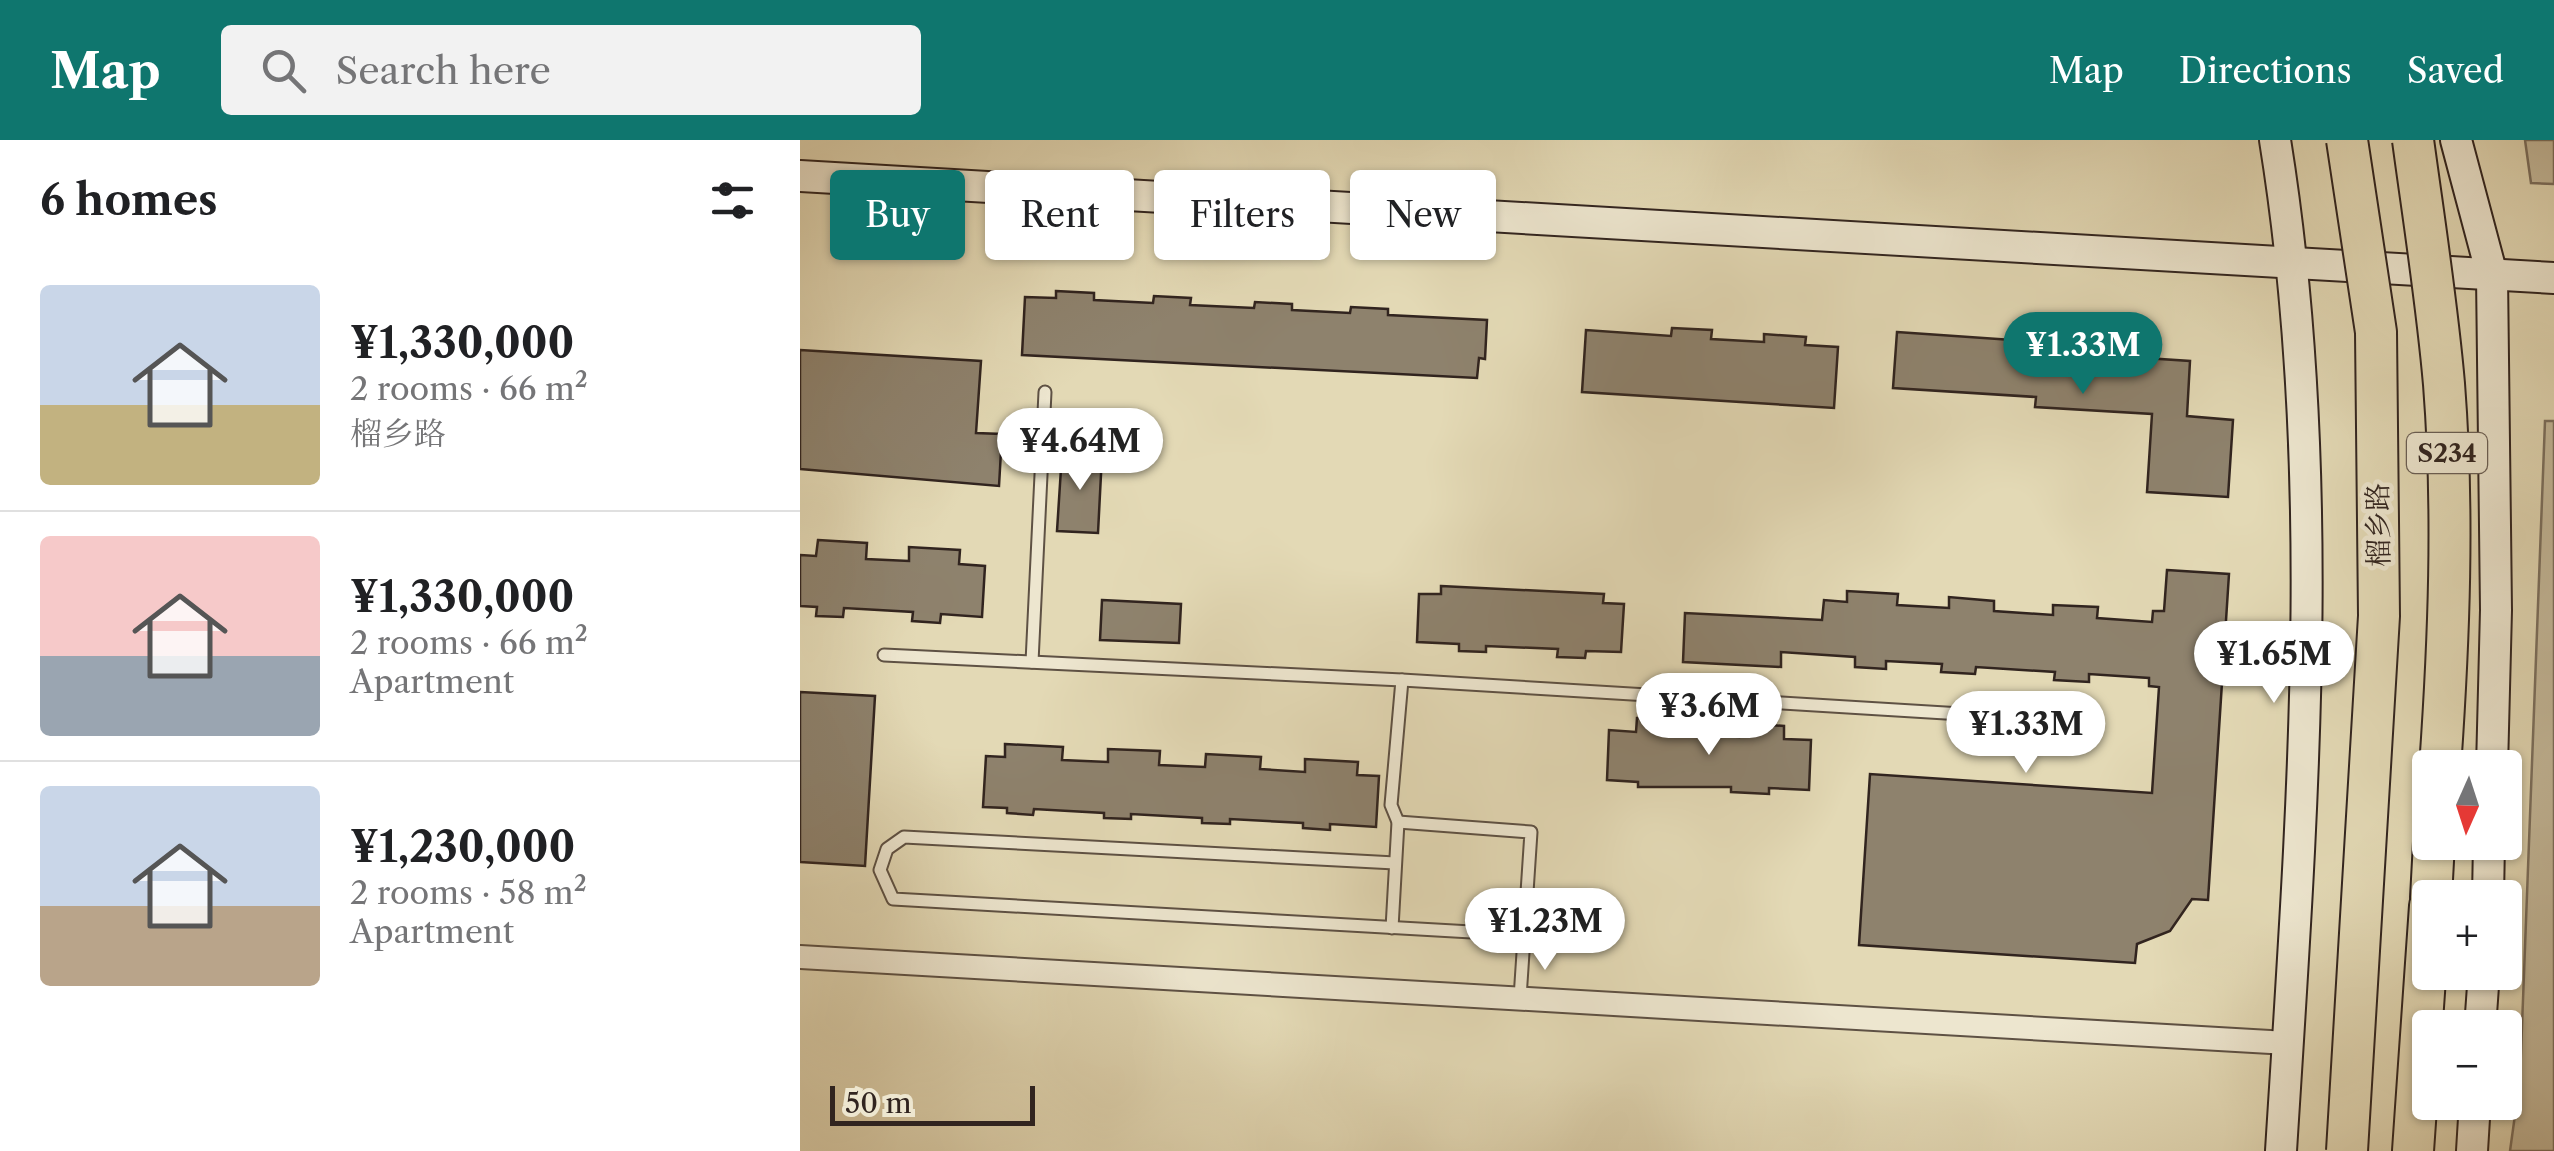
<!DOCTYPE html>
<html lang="en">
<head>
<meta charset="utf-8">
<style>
	body { margin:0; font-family:"Libre Caslon Text","Noto Serif SC",serif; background:#f2f2f2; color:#202124; height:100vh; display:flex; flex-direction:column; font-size:38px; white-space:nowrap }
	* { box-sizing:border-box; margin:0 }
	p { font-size:32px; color:#757577 }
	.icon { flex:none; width:55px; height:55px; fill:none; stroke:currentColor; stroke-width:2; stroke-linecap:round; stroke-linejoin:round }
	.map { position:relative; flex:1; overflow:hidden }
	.details { display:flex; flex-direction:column; background:#fff; width:800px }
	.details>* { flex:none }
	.banner { position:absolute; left:30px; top:30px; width:950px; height:90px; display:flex; gap:20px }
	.needle { width:65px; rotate:183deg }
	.fabs { position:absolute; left:1612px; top:610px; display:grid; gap:20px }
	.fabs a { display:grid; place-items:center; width:110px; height:110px; border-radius:10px; background:#fff; box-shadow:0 2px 8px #0004; font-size:50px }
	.scale { position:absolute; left:30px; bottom:25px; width:205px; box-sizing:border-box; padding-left:10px; border:5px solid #31241f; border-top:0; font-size:28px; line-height:35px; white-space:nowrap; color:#31241f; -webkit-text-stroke:8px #ede6cf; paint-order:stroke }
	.price { position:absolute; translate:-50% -85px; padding:0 22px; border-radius:35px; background:#fff; color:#222; font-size:32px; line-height:65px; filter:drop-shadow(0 2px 5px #0008) }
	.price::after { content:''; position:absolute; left:50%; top:60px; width:30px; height:22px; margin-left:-15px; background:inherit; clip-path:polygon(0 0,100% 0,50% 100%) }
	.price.on { background:#0f766e; color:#fff }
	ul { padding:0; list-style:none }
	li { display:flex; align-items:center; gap:30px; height:250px; padding:0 40px }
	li+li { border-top:2px solid #e0e0e0 }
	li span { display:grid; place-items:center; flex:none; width:280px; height:200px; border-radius:10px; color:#555 }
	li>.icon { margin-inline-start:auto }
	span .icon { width:120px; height:120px; fill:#fffc; stroke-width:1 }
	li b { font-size:42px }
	h2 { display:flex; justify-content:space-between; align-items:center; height:120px; padding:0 40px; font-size:42px }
	.pill { padding:0 35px; border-radius:10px; background:#fff; box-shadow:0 2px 8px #0004; font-size:35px; line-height:90px }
	.pill.on { background:#0f766e; color:#fff }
	header { display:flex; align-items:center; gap:60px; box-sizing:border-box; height:140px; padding:0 50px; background:#0f766e; color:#fff }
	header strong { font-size:48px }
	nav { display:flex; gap:55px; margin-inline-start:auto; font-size:35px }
	.search { width:700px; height:90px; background:#f2f2f2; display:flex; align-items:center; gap:25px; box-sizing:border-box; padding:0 35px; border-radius:10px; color:#757577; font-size:38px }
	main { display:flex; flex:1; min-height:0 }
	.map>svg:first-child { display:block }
	.green { fill:#c5ba9c; stroke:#7b6f5e; stroke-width:2.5 }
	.building { fill:#8e826d; stroke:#31241f; stroke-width:2.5 }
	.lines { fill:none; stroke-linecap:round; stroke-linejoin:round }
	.lane-casing { stroke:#5e5144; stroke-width:15 }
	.street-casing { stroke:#5e5144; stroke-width:26 }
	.secondary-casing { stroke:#31241f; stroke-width:34 }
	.highway-casing { stroke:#31241f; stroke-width:44 }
	.lane { stroke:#ede6cf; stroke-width:11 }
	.street { stroke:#ede6cf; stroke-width:22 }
	.secondary { stroke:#ede6cf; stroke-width:30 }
	.highway { stroke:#e3d9b5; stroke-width:40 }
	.highway-bridge-casing { stroke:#31241f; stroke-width:44; stroke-linecap:butt }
	.highway-bridge { stroke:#e3d9b5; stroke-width:40 }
	.labels { text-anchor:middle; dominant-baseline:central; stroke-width:9; stroke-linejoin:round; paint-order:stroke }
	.shield { fill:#ede6cf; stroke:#695e54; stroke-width:2.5 }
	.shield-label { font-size:25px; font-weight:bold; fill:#31241f }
	.street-label { font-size:28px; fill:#31241f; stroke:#ede6cf }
</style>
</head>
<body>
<header>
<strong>Map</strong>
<div class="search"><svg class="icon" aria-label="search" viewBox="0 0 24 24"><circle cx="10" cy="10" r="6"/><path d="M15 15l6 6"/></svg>Search here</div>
<nav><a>Map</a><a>Directions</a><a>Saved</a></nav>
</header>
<main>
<section class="details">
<h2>6 homes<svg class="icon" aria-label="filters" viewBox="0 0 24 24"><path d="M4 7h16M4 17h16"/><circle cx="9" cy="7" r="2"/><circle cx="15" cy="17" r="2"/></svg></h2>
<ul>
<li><span style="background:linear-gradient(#c9d6e8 60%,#c2b280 0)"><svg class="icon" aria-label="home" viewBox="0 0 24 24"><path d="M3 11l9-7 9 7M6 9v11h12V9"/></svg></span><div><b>¥1,330,000</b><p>2 rooms · 66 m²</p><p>榴乡路</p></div></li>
<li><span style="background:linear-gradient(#f6c9c9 60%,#9aa5b1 0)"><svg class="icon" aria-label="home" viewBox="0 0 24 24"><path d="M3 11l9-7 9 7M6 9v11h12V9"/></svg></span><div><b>¥1,330,000</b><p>2 rooms · 66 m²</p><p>Apartment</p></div></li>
<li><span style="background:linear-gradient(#c9d6e8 60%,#b9a48a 0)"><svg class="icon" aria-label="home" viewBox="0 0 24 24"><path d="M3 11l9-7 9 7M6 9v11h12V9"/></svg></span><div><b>¥1,230,000</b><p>2 rooms · 58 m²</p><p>Apartment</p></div></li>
</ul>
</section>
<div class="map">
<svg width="1754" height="1011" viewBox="0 0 1754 1011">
	<rect width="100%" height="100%" fill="#e3d9b5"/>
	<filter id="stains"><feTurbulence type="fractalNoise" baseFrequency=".002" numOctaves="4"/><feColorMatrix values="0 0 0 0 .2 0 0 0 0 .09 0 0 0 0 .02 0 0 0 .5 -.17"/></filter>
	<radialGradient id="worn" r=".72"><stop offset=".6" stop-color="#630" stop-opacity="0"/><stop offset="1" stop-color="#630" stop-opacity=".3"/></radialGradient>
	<g class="green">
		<polygon points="1725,0 1754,0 1754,44 1731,43"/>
		<polygon points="1745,281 1754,281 1754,1011 1710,1011 1720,939"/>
	</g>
	<g class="building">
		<polygon points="256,151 294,153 294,160 353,163 354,156 391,158 390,165 454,168 455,162 492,164 492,170 550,173 551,167 588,169 588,175 687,180 685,219 679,218 677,238 222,215 225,157 256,158"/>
		<polygon points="872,188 912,190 911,199 964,202 964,194 1006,197 1005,205 1038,207 1034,268 782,252 786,190 871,196"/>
		<polygon points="1097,192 1240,202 1239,211 1390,221 1387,276 1433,280 1428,357 1347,352 1352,274 1235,267 1236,257 1093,248"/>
		<polygon points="0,210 181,221 176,293 202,294 199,346 0,329"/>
		<polygon points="262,313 302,315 298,393 257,391"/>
		<polygon points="18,400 67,403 66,419 109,421 109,407 160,410 159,424 185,426 182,477 141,474 140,483 112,481 113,472 44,468 43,477 16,476 17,467 0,466 0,415 16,416"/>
		<polygon points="1367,430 1429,434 1408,760 1392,759 1370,791 1337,804 1335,823 1059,805 1070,634 1352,653 1359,547 1349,546 1349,538 1289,534 1289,542 1254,540 1255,532 1176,527 1175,534 1141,532 1142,524 1086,521 1086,529 1055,527 1055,517 981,512 981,527 883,522 885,473 1022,480 1024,460 1047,462 1047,451 1098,454 1097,465 1149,468 1149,457 1194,461 1194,471 1253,475 1253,465 1298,467 1297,478 1352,482 1353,471 1364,471"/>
		<polygon points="641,446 804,454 803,463 824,464 821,512 786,511 785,518 757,517 758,509 686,506 686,512 659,511 659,504 617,502 619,454 641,454"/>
		<polygon points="302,460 381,464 379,503 300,500"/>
		<polygon points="0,552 75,556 65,726 0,722"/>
		<polygon points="837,578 885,580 884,594 939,597 940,583 984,586 984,599 1011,600 1009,650 969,648 969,654 931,652 931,647 838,647 838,642 807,640 809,590 836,592"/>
		<polygon points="205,604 263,607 262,620 308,622 308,609 360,611 359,625 405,627 406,614 461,617 460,629 505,632 505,619 558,622 557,635 579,636 576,687 530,684 530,690 503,688 503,683 430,679 430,684 402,683 402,678 331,674 331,679 304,678 304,673 234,669 233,675 207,673 207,668 183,667 186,616 205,617"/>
	</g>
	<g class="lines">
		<g class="lane-casing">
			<g id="lane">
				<polyline points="84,515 602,540 591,665 598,682 592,788"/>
				<polyline points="232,522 245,252"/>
				<polyline points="602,540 1227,578"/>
				<polyline points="598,682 731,692 720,858"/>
				<polyline points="595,723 104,697 87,709 80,730 93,759 724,795"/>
			</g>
		</g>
		<g class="street-casing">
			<polyline id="street" points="0,817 1488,903"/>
		</g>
		<g class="secondary-casing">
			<g id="secondary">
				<path d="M1475 0C1529 334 1502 675 1481 1011"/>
				<polyline points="1656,0 1692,135 1696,470 1692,628"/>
				<polyline points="0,36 1754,138"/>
				<polyline points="1688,758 1689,702"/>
				<polyline points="1680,888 1684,832"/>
				<polyline points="1672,1011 1675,962"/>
			</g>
		</g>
		<g class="highway-casing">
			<g id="highway">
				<polyline points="1631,758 1634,702"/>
				<polyline points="1613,1011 1630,766"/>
			</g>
		</g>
		<use href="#lane" class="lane"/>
		<use href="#street" class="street"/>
		<use href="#secondary" class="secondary"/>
		<use href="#highway" class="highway"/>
		<g class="highway-bridge-casing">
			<g id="highway-bridge">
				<polyline points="1547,0 1576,192 1579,476 1547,1011"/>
				<path d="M1613 0C1624 81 1637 163 1644 244 1654 372 1649 500 1640 628"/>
			</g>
		</g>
		<use href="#highway-bridge" class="highway-bridge"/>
	</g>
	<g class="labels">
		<rect class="shield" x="1607" y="293" width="80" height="40" rx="8"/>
		<g class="shield-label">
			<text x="1647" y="313">S234</text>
		</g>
		<g class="street-label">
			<text transform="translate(1578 385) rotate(-91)">榴乡路</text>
		</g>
	</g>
	<rect width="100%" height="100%" filter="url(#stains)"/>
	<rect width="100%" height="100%" fill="url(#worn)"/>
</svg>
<div class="fabs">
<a><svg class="needle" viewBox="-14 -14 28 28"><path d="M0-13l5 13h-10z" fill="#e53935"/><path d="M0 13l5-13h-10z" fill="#757577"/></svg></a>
<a>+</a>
<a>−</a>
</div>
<div class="scale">50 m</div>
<b class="price on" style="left:1283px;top:257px">¥1.33M</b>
<b class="price" style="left:280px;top:353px">¥4.64M</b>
<b class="price" style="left:1474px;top:566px">¥1.65M</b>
<b class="price" style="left:909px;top:618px">¥3.6M</b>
<b class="price" style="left:1226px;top:636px">¥1.33M</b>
<b class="price" style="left:745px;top:833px">¥1.23M</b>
<div class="banner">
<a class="pill on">Buy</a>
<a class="pill">Rent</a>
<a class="pill">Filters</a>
<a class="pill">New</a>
</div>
</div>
</main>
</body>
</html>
